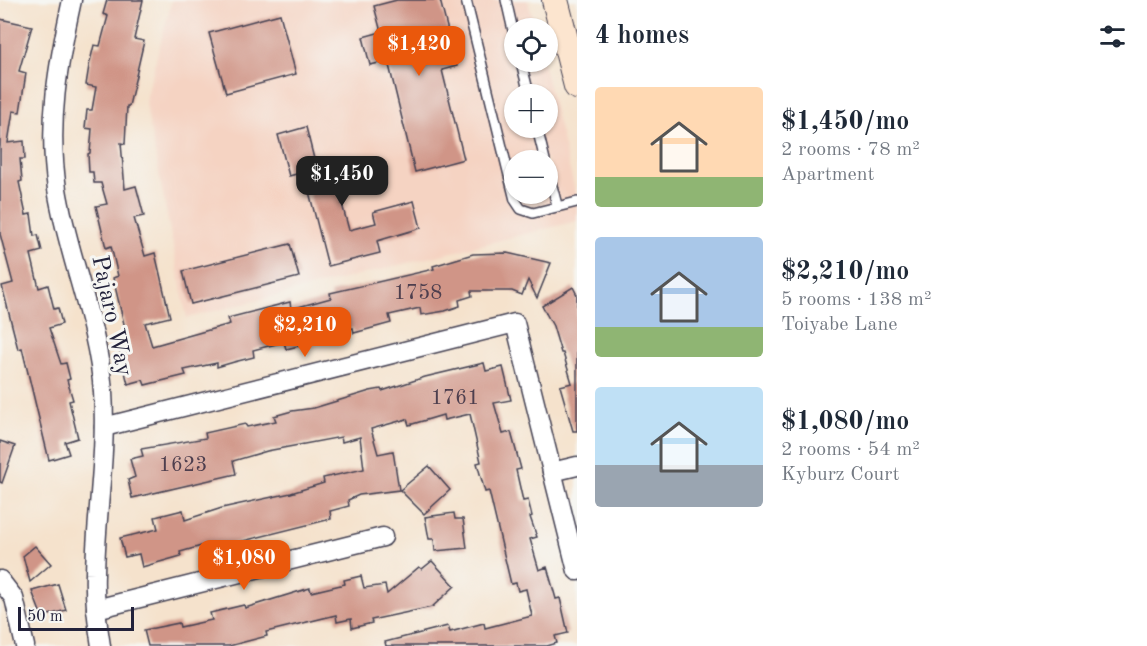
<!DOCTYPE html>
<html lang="en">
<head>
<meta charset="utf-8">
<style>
	body { margin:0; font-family:"Old Standard TT",serif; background:#f2f2f3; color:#1f2937; height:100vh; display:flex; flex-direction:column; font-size:22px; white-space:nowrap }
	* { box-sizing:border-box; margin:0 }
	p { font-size:20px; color:#747a83 }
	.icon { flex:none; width:33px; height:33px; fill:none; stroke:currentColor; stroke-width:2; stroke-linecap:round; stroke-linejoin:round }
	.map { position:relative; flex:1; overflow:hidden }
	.sheet { display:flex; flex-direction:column; background:#fff; width:570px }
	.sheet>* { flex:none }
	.buttons { position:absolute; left:504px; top:18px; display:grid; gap:12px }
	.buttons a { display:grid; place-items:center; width:54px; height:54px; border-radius:50%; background:#fff; box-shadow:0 2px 4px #0004; font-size:30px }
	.scale { position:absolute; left:18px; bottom:15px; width:116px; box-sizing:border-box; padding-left:6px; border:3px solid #22223b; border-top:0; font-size:16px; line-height:21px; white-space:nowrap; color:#22223b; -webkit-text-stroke:4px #f6f6f2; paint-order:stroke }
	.price { position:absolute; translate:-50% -51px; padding:0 14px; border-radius:12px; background:#ea580c; color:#fff; font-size:20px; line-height:39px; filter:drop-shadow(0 2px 3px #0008) }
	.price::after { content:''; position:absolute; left:50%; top:36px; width:18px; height:14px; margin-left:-9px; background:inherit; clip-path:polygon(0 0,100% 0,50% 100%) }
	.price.selected { background:#222; color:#fff }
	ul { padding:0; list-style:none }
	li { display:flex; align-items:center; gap:18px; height:150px; padding:0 18px }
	li span { display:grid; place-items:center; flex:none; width:168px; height:120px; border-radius:6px; color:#555 }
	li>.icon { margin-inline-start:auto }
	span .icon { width:72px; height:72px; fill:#fffc; stroke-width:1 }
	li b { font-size:26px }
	h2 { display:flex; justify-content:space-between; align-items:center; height:72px; padding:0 18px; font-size:26px }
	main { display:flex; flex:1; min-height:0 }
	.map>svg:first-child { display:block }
	.built { fill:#f5d3c2; fill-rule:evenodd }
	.building { fill:#d09587 }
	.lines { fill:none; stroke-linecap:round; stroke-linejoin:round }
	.lane-casing { stroke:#423f51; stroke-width:12 }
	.street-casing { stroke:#423f51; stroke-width:21 }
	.secondary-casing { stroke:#423f51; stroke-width:28 }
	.lane { stroke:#fff; stroke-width:9 }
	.street { stroke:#fff; stroke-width:18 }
	.secondary { stroke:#fce5cf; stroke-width:26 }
	.labels { text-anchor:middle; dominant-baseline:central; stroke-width:6; stroke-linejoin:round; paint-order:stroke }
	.number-label { font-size:21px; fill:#4e3f4e }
	.street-label { font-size:24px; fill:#22223b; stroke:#f6f6f2 }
</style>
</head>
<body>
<main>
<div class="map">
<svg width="577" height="646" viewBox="0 0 577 646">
	<rect width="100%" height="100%" fill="#f6f6f2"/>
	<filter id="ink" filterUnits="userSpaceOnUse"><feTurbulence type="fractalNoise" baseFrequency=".0167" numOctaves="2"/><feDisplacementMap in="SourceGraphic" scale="12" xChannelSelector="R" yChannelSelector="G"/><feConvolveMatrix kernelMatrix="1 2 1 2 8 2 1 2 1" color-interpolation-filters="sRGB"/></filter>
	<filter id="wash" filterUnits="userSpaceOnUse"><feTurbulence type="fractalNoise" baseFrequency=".008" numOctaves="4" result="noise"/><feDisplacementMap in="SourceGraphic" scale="24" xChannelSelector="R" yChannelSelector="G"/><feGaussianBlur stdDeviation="1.35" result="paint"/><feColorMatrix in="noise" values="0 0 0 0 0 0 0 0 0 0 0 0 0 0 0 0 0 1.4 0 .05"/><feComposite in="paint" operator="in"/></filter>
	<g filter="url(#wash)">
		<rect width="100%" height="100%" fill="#f5e2cc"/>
		<path class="built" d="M172 0H528L535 28H514V62H543L577 199V221L187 318 145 101ZM514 94H548V128H514ZM514 160H548V194H514Z"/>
		<g id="blocks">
			<g class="building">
				<polygon points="107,0 143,0 134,39 144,41 129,106 127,106 125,144 121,143 125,189 136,186 144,216 134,218 145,256 155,253 170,317 145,323 152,346 230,324 228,318 290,302 291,309 331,298 330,293 434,269 433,266 473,254 507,253 551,263 537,298 528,280 522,295 512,291 471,291 472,296 459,300 460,306 445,311 421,315 420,308 389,315 391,323 354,333 353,328 322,336 323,340 286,349 284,342 253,350 254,357 234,362 217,367 217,363 198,367 184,370 186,375 145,385 143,380 128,384 120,352 130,349 113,278 118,276 111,246 106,248 96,206 107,204 101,183 94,183 93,172 89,172 88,154 90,153 92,129 85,128 87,110 92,110 96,87 86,85 89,66 94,45 100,46 108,16 103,14"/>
				<polygon points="397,0 440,0 457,66 442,70 464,159 415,172 388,61 370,65 363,37 381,32 374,6"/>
				<polygon points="280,14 296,74 226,93 209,33"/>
				<polygon points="0,19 32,26 19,71 26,73 20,112 13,111 8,143 24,141 25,159 20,159 22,181 19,182 26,215 31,214 34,236 38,235 42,251 31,254 39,288 48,285 54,309 58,308 62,324 49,328 61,364 66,363 70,379 67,380 73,400 69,401 78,438 65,442 69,454 49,460 22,348 18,349 2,286 13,283 0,234"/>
				<polygon points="306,127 317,171 332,167 349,230 376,223 373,212 414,201 421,228 377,241 380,253 328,266 304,172 289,176 278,135"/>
				<polygon points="290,244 299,277 191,304 183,271"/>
				<polygon points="573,287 577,295 577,431 573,431 560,386 572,383 563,353 561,353 553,326 542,306"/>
				<polygon points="484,363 486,371 503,367 511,400 494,403 503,434 511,432 521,469 516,470 523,501 528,500 532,516 530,517 537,537 530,539 539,570 547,567 556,599 560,598 568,633 555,636 557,643 547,646 386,646 385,642 448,626 450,632 484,623 485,628 532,616 526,589 518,591 516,583 511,584 489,491 485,492 477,463 481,462 470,414 444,420 443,415 409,425 407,419 371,429 378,454 393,451 399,490 359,495 348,500 349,506 330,511 331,519 207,550 205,545 180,552 181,556 142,567 139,554 125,557 120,538 158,529 155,517 183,510 185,520 222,508 291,493 324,483 323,478 364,469 360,437 342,442 341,437 267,451 233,461 236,474 132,498 128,480 135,477 130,459 143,456 141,449 206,438 205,433 245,424 247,427 276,421 274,416 292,411 314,408 370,391 381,389 382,391 425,377"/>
				<polygon points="0,441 15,446 2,483 0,482"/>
				<polygon points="429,466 450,490 424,514 400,490"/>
				<polygon points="454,513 455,519 463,519 467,548 435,551 434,539 429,539 425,517"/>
				<polygon points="35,546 51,564 30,582 23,556"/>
				<polygon points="432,561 455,586 432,607 371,620 372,623 352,628 351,619 337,622 336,615 266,632 267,636 229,646 148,646 144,630 179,623 180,627 212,620 210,613 244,605 245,608 310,588 311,592 345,584 344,580 361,576 364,588 385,585 387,594 419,567 422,569"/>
				<polygon points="58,584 66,610 42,617 32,591"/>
			</g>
		</g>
	</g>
	<g filter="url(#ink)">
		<use href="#blocks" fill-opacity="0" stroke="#423f51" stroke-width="1.5"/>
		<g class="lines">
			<g class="lane-casing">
				<g id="lane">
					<polyline points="466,0 515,200 521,209 533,213 577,202"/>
					<polyline points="506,0 514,35"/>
					<polyline points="521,62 529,94"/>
					<polyline points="537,128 545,160"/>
					<polyline points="548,171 557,205"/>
				</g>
			</g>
			<g class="street-casing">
				<g id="street">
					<path d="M72 0C58 64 47 123 57 189 68 257 98 323 103 392 107 453 96 513 95 574 94 598 97 622 101 646"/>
					<polyline points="104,427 515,323 577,571"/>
					<polyline points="552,472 577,466"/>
					<polyline points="0,580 14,598 25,646"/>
					<polyline points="96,609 383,537"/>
				</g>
			</g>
			<g class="secondary-casing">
				<polyline id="secondary" points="555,0 577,86"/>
			</g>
			<use href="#lane" class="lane"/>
			<use href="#street" class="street"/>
			<use href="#secondary" class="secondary"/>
		</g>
	</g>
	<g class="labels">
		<g class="number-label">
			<text x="418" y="293">1758</text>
			<text x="455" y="398">1761</text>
			<text x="183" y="465">1623</text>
		</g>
		<g class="street-label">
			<text transform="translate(111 316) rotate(78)">Pajaro Way</text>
		</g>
	</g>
</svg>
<div class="buttons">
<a><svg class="icon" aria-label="locate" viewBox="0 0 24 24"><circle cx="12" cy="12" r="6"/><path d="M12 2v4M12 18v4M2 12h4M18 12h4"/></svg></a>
<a>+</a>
<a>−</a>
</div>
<div class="scale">50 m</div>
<b class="price" style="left:419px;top:77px">$1,420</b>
<b class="price selected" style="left:342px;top:207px">$1,450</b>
<b class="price" style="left:305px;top:358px">$2,210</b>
<b class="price" style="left:244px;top:591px">$1,080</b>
</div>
<section class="sheet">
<h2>4 homes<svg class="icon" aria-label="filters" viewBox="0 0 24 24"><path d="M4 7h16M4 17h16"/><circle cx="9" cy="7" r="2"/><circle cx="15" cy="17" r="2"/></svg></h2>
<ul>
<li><span style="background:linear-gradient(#ffd9b3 75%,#8fb573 0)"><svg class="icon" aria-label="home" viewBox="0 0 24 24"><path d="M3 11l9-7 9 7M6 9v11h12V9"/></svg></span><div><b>$1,450/mo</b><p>2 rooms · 78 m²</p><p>Apartment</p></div></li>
<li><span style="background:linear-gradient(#a9c7e8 75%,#8fb573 0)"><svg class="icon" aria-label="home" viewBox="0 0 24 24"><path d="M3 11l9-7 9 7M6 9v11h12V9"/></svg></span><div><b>$2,210/mo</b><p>5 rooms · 138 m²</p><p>Toiyabe Lane</p></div></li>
<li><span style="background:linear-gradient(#bfe0f5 65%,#9aa5b1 0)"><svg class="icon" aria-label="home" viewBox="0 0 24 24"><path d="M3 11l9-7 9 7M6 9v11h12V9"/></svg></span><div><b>$1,080/mo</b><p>2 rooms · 54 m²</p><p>Kyburz Court</p></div></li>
</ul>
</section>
</main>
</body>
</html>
